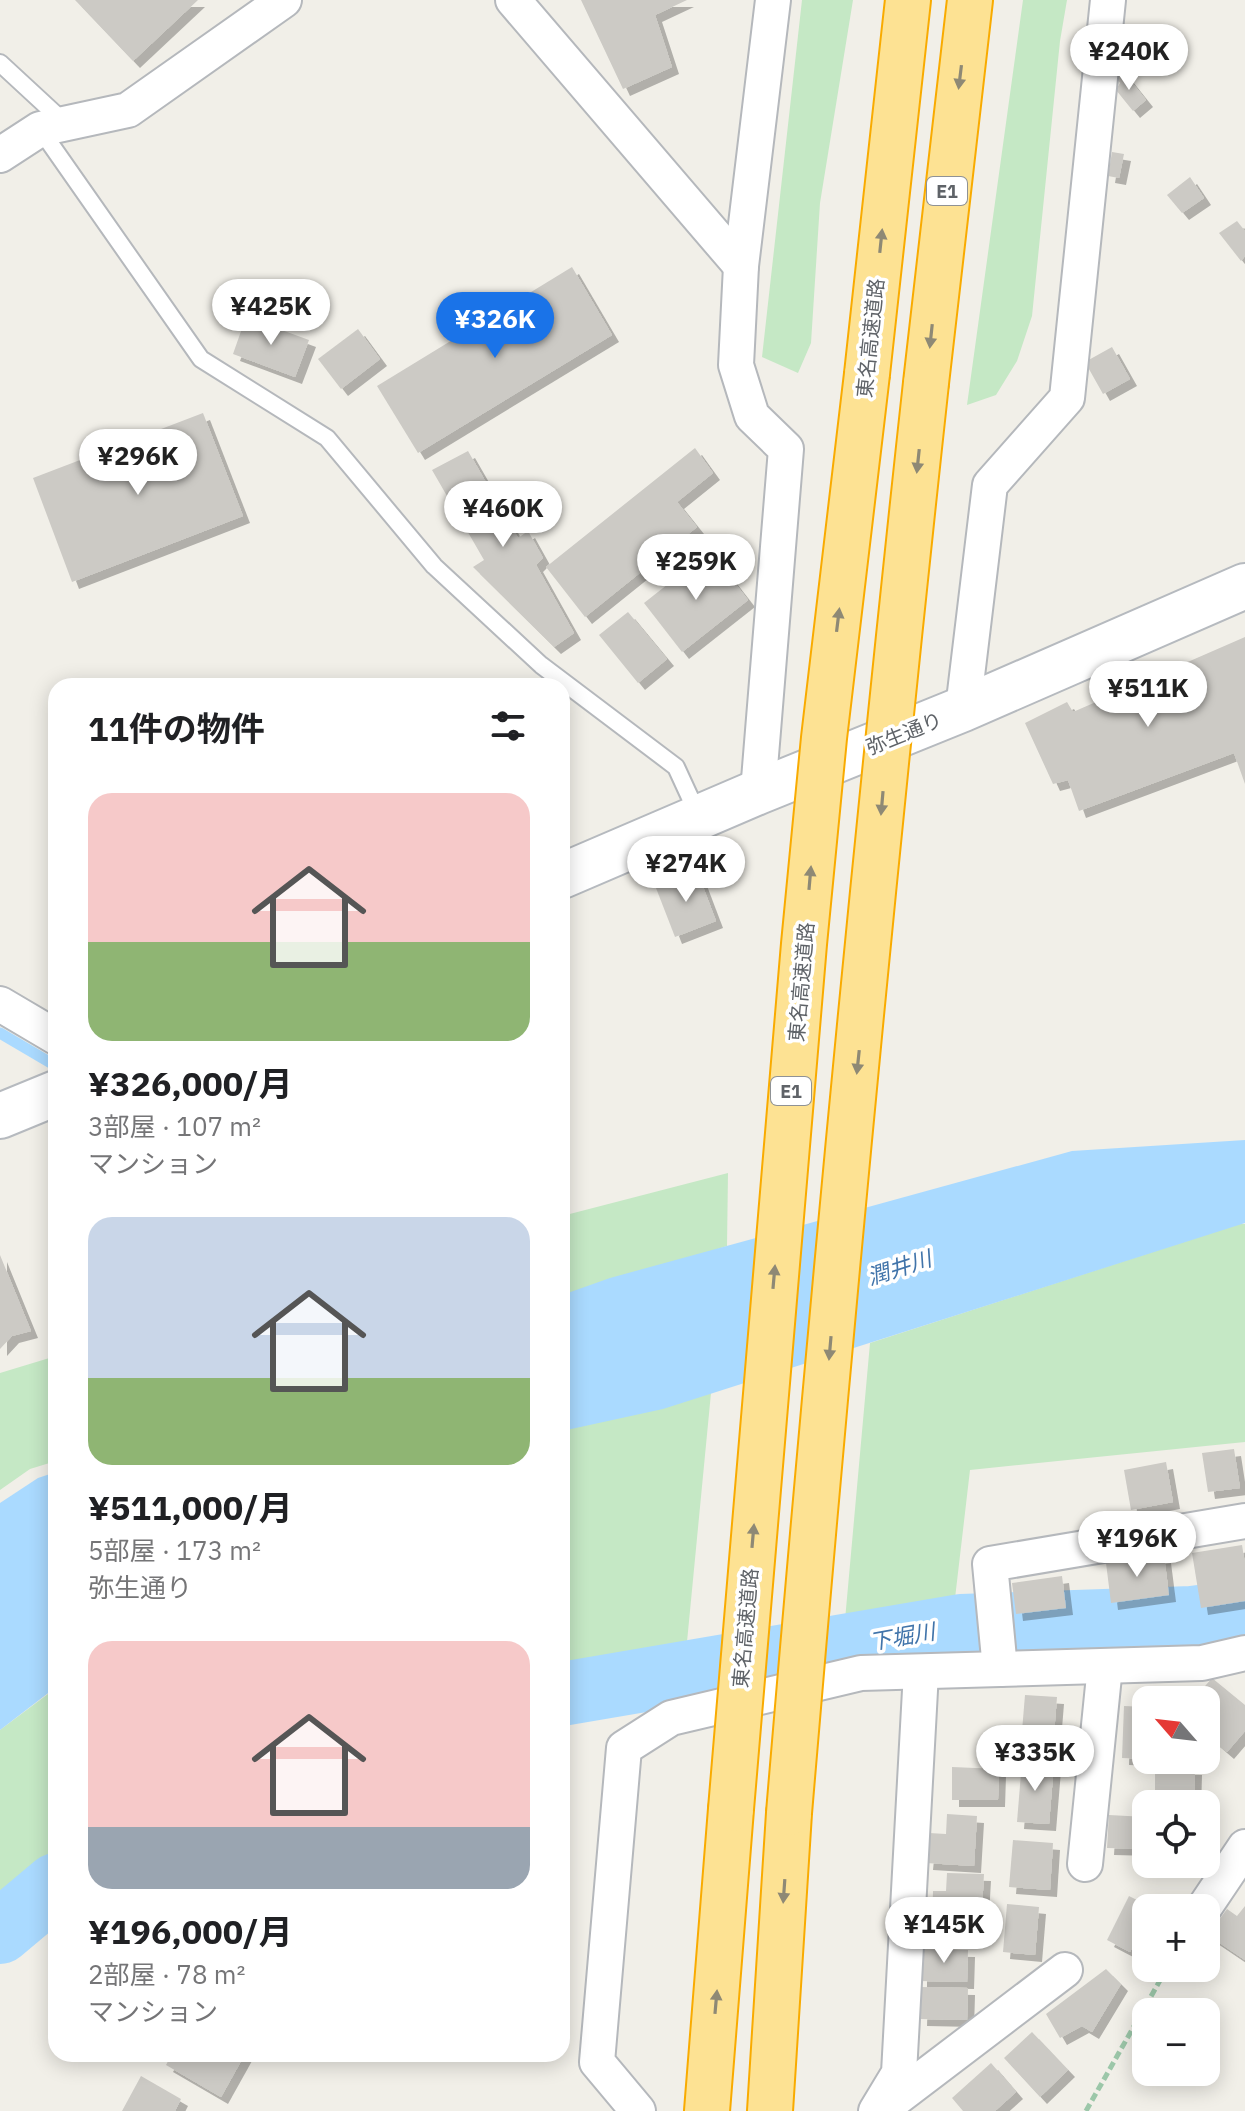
<!DOCTYPE html>
<html lang="ja">
<head>
<meta charset="utf-8">
<style>
	body { margin:0; font-family:"IBM Plex Sans","Noto Sans JP",sans-serif; background:#f6f6f6; color:#202124; height:100vh; display:flex; flex-direction:column; font-size:30px; white-space:nowrap }
	* { box-sizing:border-box; margin:0 }
	p { font-size:26px; color:#757577 }
	.icon { flex:none; width:44px; height:44px; fill:none; stroke:currentColor; stroke-width:2; stroke-linecap:round; stroke-linejoin:round }
	.map { position:relative; flex:1; overflow:hidden }
	.drawer { position:absolute; left:48px; top:678px; width:522px; height:1384px; display:flex; flex-direction:column; background:#fff; border-radius:24px; box-shadow:0 4px 20px #0003 }
	.drawer>* { flex:none }
	.needle { width:52px; rotate:298deg }
	.buttons { position:absolute; left:1132px; top:1686px; display:grid; gap:16px }
	.buttons a { display:grid; place-items:center; width:88px; height:88px; border-radius:16px; background:#fff; box-shadow:0 4px 20px #0003; font-size:40px }
	.price { position:absolute; translate:-50% -68px; padding:0 18px; border-radius:28px; background:#fff; color:#222; font-size:26px; line-height:52px; filter:drop-shadow(0 2px 4px #0008) }
	.price::after { content:''; position:absolute; left:50%; top:48px; width:24px; height:18px; margin-left:-12px; background:inherit; clip-path:polygon(0 0,100% 0,50% 100%) }
	.price.on { background:#1a73e8; color:#fff }
	ul { padding:0; list-style:none }
	li { display:grid; align-content:center; gap:16px; height:424px; padding:0 40px }
	li span { display:grid; place-items:center; height:248px; border-radius:24px; color:#555 }
	li>.icon { margin-inline-start:auto }
	span .icon { width:144px; height:144px; fill:#fffc; stroke-width:1 }
	li b { font-size:34px }
	h2 { display:flex; justify-content:space-between; align-items:center; height:96px; padding:0 40px; font-size:34px }
	.map>svg:first-child { display:block }
	.green { fill:#c5e8c5 }
	.water { fill:#aadaff }
	.lines { fill:none; stroke-linecap:round; stroke-linejoin:round }
	.stream { stroke:#aadaff; stroke-width:11 }
	.river { stroke:#aadaff; stroke-width:64 }
	.building { fill:#cccac5; filter:url(#shadow) }
	.lane-casing { stroke:#b5b8bc; stroke-width:20 }
	.street-casing { stroke:#b5b8bc; stroke-width:38 }
	.secondary-casing { stroke:#b6babf; stroke-width:48 }
	.highway-casing { stroke:#f9ab00; stroke-width:48 }
	.path { stroke:#9cc7a9; stroke-width:5; stroke-dasharray:8 4; stroke-linecap:butt }
	.lane { stroke:#fff; stroke-width:16 }
	.street { stroke:#fff; stroke-width:34 }
	.secondary { stroke:#fff; stroke-width:44 }
	.highway { stroke:#fde293; stroke-width:44 }
	.highway-bridge-casing { stroke:#f9ab00; stroke-width:48; stroke-linecap:butt }
	.highway-bridge { stroke:#fde293; stroke-width:44 }
	.oneway { fill:#8e8975 }
	.labels { text-anchor:middle; dominant-baseline:central; stroke-width:7; stroke-linejoin:round; paint-order:stroke }
	.shield { fill:#fff; stroke:#8f9295; stroke-width:2 }
	.shield-label { font-size:18px; font-weight:bold; fill:#5f6368 }
	.street-label { font-size:20px; fill:#5f6368; stroke:#fff }
	.water-label { font-size:22px; font-style:italic; fill:#4174aa; stroke:#fff }
</style>
</head>
<body>
<div class="map">
<svg width="1245" height="2111" viewBox="0 0 1245 2111">
	<defs>
		<filter id="shadow"><feDropShadow dx="7" dy="7" stdDeviation="0" flood-color="#0004"/></filter>
	</defs>
	<rect width="100%" height="100%" fill="#f1efe8"/>
	<g class="green">
		<polygon points="802,0 853,0 820,203 811,343 798,373 762,357"/>
		<polygon points="1023,0 1067,0 1060,41 1032,316 1017,361 996,395 967,405"/>
		<polygon points="728,1173 727,1246 562,1300 562,1216"/>
		<polygon points="1239,1224 1245,1224 1245,1442 970,1470 954,1607 845,1620 870,1343"/>
		<polygon points="56,1356 56,1461 30,1469 0,1490 0,1373"/>
		<polygon points="711,1393 684,1673 562,1687 562,1428"/>
		<polygon points="56,1688 56,1866 0,1916 0,1730"/>
	</g>
	<g class="water">
		<polygon points="1245,1140 1245,1223 663,1409 562,1431 562,1295 610,1278 1072,1151"/>
		<polygon points="56,1472 56,1687 0,1730 0,1503 38,1478"/>
	</g>
	<g class="lines">
		<polyline class="stream" points="0,1033 56,1066"/>
		<g class="river">
			<polyline points="562,1694 961,1626 1192,1618 1245,1611"/>
			<polyline points="0,1932 56,1885"/>
		</g>
	</g>
	<g class="building">
		<polygon points="75,0 198,0 133,61"/>
		<polygon points="581,0 687,0 655,15 672,67 623,89"/>
		<polygon points="1122,70 1146,100 1133,111 1116,90 1120,83 1115,76"/>
		<polygon points="1112,152 1124,154 1119,178 1108,176"/>
		<polygon points="1190,177 1204,198 1182,213 1167,195"/>
		<polygon points="1237,221 1245,231 1245,256 1241,261 1219,233"/>
		<polygon points="572,267 612,335 418,453 377,386"/>
		<polygon points="246,317 309,340 295,377 233,354"/>
		<polygon points="358,329 380,359 341,389 318,359"/>
		<polygon points="1112,347 1130,379 1103,394 1085,362"/>
		<polygon points="203,413 243,516 72,582 33,478"/>
		<polygon points="695,448 713,473 677,502 697,527 585,617 546,567"/>
		<polygon points="468,451 518,538 528,531 543,558 536,565 574,633 554,647 473,567 484,560 432,470"/>
		<polygon points="710,551 748,600 682,652 644,603"/>
		<polygon points="628,612 667,659 638,683 599,635"/>
		<polygon points="1245,637 1245,784 1234,753 1079,811 1068,780 1053,784 1025,723 1067,702 1073,712"/>
		<polygon points="697,871 716,921 675,937 656,888"/>
		<polygon points="0,1255 31,1331 12,1336 0,1349"/>
		<polygon points="1234,1449 1240,1488 1208,1492 1202,1453"/>
		<polygon points="1166,1462 1173,1502 1131,1510 1124,1470"/>
		<polygon points="1242,1545 1245,1564 1245,1601 1201,1608 1192,1553"/>
		<polygon points="1164,1556 1169,1595 1111,1603 1106,1563"/>
		<polygon points="1062,1576 1066,1608 1016,1614 1012,1583"/>
		<polygon points="1212,1678 1245,1705 1245,1731 1227,1752 1206,1734 1206,1700 1193,1700"/>
		<polygon points="1025,1695 1057,1697 1052,1758 1020,1755"/>
		<polygon points="1124,1706 1146,1707 1146,1759 1122,1758"/>
		<polygon points="1022,1761 1054,1764 1049,1824 1017,1822"/>
		<polygon points="952,1767 999,1769 998,1800 952,1800"/>
		<polygon points="1155,1767 1195,1768 1194,1804 1155,1804"/>
		<polygon points="947,1814 977,1816 974,1866 926,1863 929,1833 946,1834"/>
		<polygon points="1109,1815 1146,1817 1146,1849 1107,1848"/>
		<polygon points="1013,1840 1053,1843 1050,1890 1009,1887"/>
		<polygon points="947,1873 984,1874 981,1925 932,1922 933,1891 946,1891"/>
		<polygon points="1129,1896 1153,1908 1146,1908 1146,1931 1142,1929 1130,1952 1107,1940"/>
		<polygon points="1007,1904 1039,1907 1035,1955 1003,1952"/>
		<polygon points="1245,1906 1245,1960 1208,1935 1227,1909 1237,1916"/>
		<polygon points="920,1949 968,1950 967,1982 920,1981"/>
		<polygon points="1106,1969 1121,1984 1092,2032 1082,2026 1060,2038 1046,2014"/>
		<polygon points="921,1987 968,1988 967,2020 920,2019"/>
		<polygon points="1032,2032 1068,2070 1040,2097 1004,2058"/>
		<polygon points="172,2054 245,2054 221,2097 166,2065"/>
		<polygon points="991,2063 1016,2092 995,2111 963,2111 952,2098"/>
		<polygon points="141,2076 181,2099 175,2111 122,2111"/>
	</g>
	<g class="lines">
		<g class="lane-casing">
			<g id="lane">
				<polyline points="0,63 66,124"/>
				<polyline points="40,129 201,359 327,438 434,566 541,665 676,767 699,817"/>
			</g>
		</g>
		<g class="street-casing">
			<g id="street">
				<polyline points="513,0 741,266"/>
				<polyline points="0,155 40,129 128,110 284,0"/>
				<polyline points="963,709 990,485 1067,398 1108,0"/>
				<polyline points="758,792 786,449 752,416 736,365 741,266 773,0"/>
				<polyline points="0,1004 56,1037"/>
				<polyline points="1000,1669 990,1564 1245,1521"/>
				<polyline points="1085,1864 1105,1666"/>
				<polyline points="1204,1908 1245,1847"/>
				<polyline points="886,2106 1065,1970"/>
				<polyline points="638,2111 597,2062 624,1748 671,1718 861,1673 1202,1663 1245,1653"/>
				<polyline points="876,2111 899,2073 921,1672"/>
			</g>
		</g>
		<g class="secondary-casing">
			<g id="secondary">
				<polyline points="562,876 758,792 963,709 1245,586"/>
				<polyline points="0,1116 56,1093"/>
			</g>
		</g>
		<g class="highway-casing">
			<g id="highway">
				<polyline points="867,374 908,0"/>
				<polyline points="926,383 970,0"/>
				<polyline points="707,2111 731,1809"/>
				<polyline points="770,2111 789,1813"/>
			</g>
		</g>
		<polyline class="path" points="1086,2111 1167,1968"/>
		<use href="#lane" class="lane"/>
		<use href="#street" class="street"/>
		<use href="#secondary" class="secondary"/>
		<use href="#highway" class="highway"/>
		<g class="highway-bridge-casing">
			<g id="highway-bridge">
				<polyline points="731,1809 804,944 824,738 867,374"/>
				<path d="M789 1813C829 1336 874 859 926 383"/>
			</g>
		</g>
		<use href="#highway-bridge" class="highway-bridge"/>
	</g>
	<defs><path id="oneway-solid" d="M-6-.8H1V-3.2L6.5 0L1 3.2V.8H-6Z" transform="scale(2)"/></defs>
	<g class="oneway">
		<use href="#oneway-solid" transform="translate(960 77) rotate(97)"/>
		<use href="#oneway-solid" transform="translate(881 241) rotate(-84)"/>
		<use href="#oneway-solid" transform="translate(931 336) rotate(96)"/>
		<use href="#oneway-solid" transform="translate(918 461) rotate(96)"/>
		<use href="#oneway-solid" transform="translate(838 620) rotate(-83)"/>
		<use href="#oneway-solid" transform="translate(882 803) rotate(95)"/>
		<use href="#oneway-solid" transform="translate(810 878) rotate(-85)"/>
		<use href="#oneway-solid" transform="translate(858 1062) rotate(96)"/>
		<use href="#oneway-solid" transform="translate(774 1277) rotate(-85)"/>
		<use href="#oneway-solid" transform="translate(830 1348) rotate(95)"/>
		<use href="#oneway-solid" transform="translate(753 1536) rotate(-85)"/>
		<use href="#oneway-solid" transform="translate(784 1891) rotate(94)"/>
		<use href="#oneway-solid" transform="translate(716 2002) rotate(-85)"/>
	</g>
	<g class="labels">
		<g class="shield">
			<rect x="927" y="177" width="40" height="28" rx="6"/>
			<rect x="771" y="1077" width="40" height="28" rx="6"/>
		</g>
		<g class="shield-label">
			<text x="947" y="191">E1</text>
			<text x="791" y="1091">E1</text>
		</g>
		<g class="street-label">
			<text transform="translate(870 338) rotate(-84)">東名高速道路</text>
			<text transform="translate(904 733) rotate(-22)">弥生通り</text>
			<text transform="translate(801 982) rotate(-85)">東名高速道路</text>
			<text transform="translate(745 1628) rotate(-85)">東名高速道路</text>
		</g>
		<g class="water-label">
			<text transform="translate(899 1267) rotate(-18)">潤井川</text>
			<text transform="translate(902 1636) rotate(-10)">下堀川</text>
		</g>
	</g>
</svg>
<div class="buttons">
<a><svg class="needle" viewBox="-14 -14 28 28"><path d="M0-13l5 13h-10z" fill="#e53935"/><path d="M0 13l5-13h-10z" fill="#757577"/></svg></a>
<a><svg class="icon" aria-label="locate" viewBox="0 0 24 24"><circle cx="12" cy="12" r="6"/><path d="M12 2v4M12 18v4M2 12h4M18 12h4"/></svg></a>
<a>+</a>
<a>−</a>
</div>
<b class="price" style="left:1129px;top:92px">¥240K</b>
<b class="price" style="left:271px;top:347px">¥425K</b>
<b class="price on" style="left:495px;top:360px">¥326K</b>
<b class="price" style="left:138px;top:497px">¥296K</b>
<b class="price" style="left:503px;top:549px">¥460K</b>
<b class="price" style="left:696px;top:602px">¥259K</b>
<b class="price" style="left:1148px;top:729px">¥511K</b>
<b class="price" style="left:686px;top:904px">¥274K</b>
<b class="price" style="left:1137px;top:1579px">¥196K</b>
<b class="price" style="left:1035px;top:1793px">¥335K</b>
<b class="price" style="left:944px;top:1965px">¥145K</b>
<section class="drawer">
<h2>11件の物件<svg class="icon" aria-label="filters" viewBox="0 0 24 24"><path d="M4 7h16M4 17h16"/><circle cx="9" cy="7" r="2"/><circle cx="15" cy="17" r="2"/></svg></h2>
<ul>
<li><span style="background:linear-gradient(#f6c9c9 60%,#8fb573 0)"><svg class="icon" aria-label="home" viewBox="0 0 24 24"><path d="M3 11l9-7 9 7M6 9v11h12V9"/></svg></span><div><b>¥326,000/月</b><p>3部屋 · 107 m²</p><p>マンション</p></div></li>
<li><span style="background:linear-gradient(#c9d6e8 65%,#8fb573 0)"><svg class="icon" aria-label="home" viewBox="0 0 24 24"><path d="M3 11l9-7 9 7M6 9v11h12V9"/></svg></span><div><b>¥511,000/月</b><p>5部屋 · 173 m²</p><p>弥生通り</p></div></li>
<li><span style="background:linear-gradient(#f6c9c9 75%,#9aa5b1 0)"><svg class="icon" aria-label="home" viewBox="0 0 24 24"><path d="M3 11l9-7 9 7M6 9v11h12V9"/></svg></span><div><b>¥196,000/月</b><p>2部屋 · 78 m²</p><p>マンション</p></div></li>
</ul>
</section>
</div>
</body>
</html>
